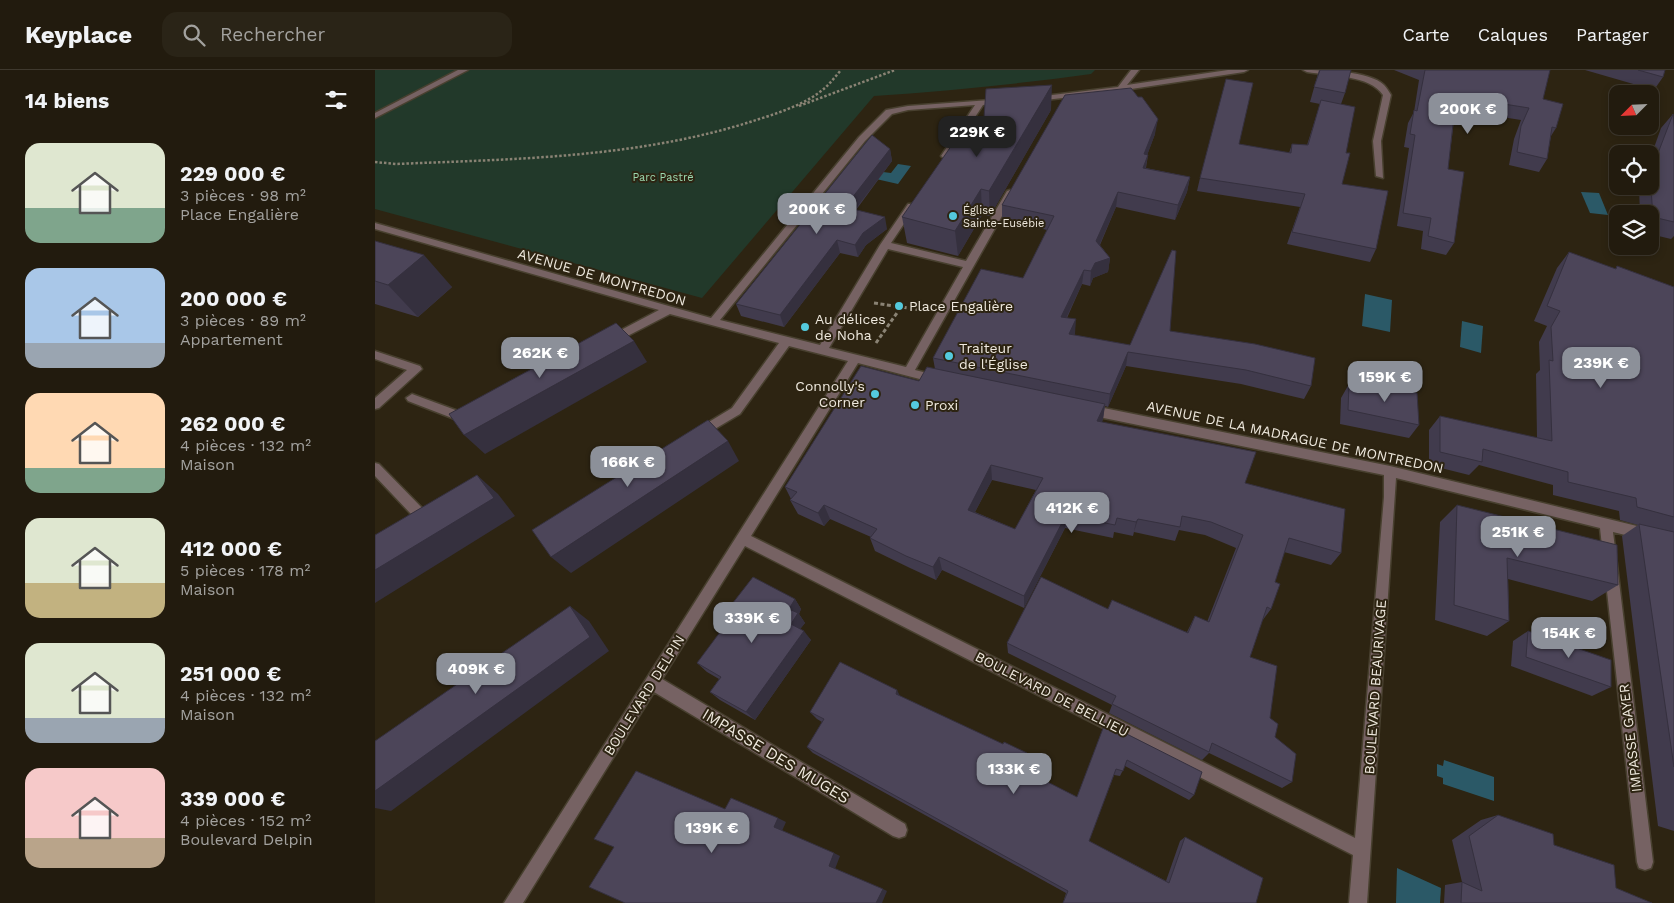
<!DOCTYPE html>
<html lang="fr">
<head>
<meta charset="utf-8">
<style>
	body { margin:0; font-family:"Work Sans",sans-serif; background:#2a2417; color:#f1f3f6; height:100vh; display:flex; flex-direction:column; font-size:19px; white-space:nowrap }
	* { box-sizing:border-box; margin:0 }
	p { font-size:16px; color:#a2a19e }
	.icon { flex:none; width:28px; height:28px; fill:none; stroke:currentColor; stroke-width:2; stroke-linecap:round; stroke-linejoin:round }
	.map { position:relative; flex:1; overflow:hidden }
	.panel { display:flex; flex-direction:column; background:#221b0e; width:375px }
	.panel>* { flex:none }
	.needle { width:32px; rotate:246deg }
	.tools { position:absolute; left:1234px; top:15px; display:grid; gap:10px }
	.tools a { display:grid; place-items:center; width:50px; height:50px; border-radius:10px; background:#221b0e; box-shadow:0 2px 8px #0003,0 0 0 1px #3f392e; font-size:25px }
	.price { position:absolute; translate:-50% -42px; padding:0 11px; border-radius:10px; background:#8c9099; color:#fff; font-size:16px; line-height:32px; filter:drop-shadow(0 1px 2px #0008) }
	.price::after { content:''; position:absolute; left:50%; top:30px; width:15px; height:11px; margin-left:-8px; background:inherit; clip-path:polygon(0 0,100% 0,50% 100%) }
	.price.selected { background:#222; color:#fff }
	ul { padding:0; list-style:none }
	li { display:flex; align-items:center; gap:15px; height:125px; padding:0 25px }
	li span { display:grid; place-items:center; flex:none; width:140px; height:100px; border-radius:15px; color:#555 }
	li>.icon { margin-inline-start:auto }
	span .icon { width:60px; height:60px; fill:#fffc; stroke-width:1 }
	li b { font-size:21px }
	h2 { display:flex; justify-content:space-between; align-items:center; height:60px; padding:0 25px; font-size:21px }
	header { display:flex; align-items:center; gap:30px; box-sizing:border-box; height:70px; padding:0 25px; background:#221b0e; border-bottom:1px solid #3f392e }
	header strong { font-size:24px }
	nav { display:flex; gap:28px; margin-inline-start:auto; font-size:18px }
	.search { width:350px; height:45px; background:#2a2417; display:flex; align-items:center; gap:12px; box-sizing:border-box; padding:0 18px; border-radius:15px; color:#a2a19e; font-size:19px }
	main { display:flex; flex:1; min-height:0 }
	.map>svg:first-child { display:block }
	.green { fill:#22392a }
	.water { fill:#2b5967 }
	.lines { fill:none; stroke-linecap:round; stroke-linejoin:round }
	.minor-casing { stroke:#48402f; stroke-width:3 }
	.path-far1 { stroke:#8a8374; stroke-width:2.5; stroke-dasharray:2.5 2; stroke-linecap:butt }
	.path { stroke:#8a8374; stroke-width:3; stroke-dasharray:4 2.5; stroke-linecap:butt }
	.minor { fill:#766263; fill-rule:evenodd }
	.wall { fill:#413b4d; fill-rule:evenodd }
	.shaded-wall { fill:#35303e }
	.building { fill:#4c4559; stroke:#35303e; fill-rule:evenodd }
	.poi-dot { fill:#54cadd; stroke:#2d2412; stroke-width:2 }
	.labels { text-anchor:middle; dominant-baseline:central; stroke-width:4; stroke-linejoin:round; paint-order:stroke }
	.far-park-label { font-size:11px; fill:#9bd8af; stroke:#2d2412 }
	.far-poi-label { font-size:11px; fill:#efe9de; stroke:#2d2412; text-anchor:start }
	.street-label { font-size:14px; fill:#efe9de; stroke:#2d2412 }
	.poi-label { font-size:14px; fill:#efe9de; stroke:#2d2412; text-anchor:start }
	.near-street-label { font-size:16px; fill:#efe9de; stroke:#2d2412 }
</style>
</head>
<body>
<header>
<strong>Keyplace</strong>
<div class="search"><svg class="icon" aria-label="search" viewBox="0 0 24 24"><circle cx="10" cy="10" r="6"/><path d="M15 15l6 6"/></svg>Rechercher</div>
<nav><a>Carte</a><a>Calques</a><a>Partager</a></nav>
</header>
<main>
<section class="panel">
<h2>14 biens<svg class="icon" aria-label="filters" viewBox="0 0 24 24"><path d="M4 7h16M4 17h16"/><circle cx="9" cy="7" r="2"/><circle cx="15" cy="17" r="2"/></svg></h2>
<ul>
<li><span style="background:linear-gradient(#dfe7d0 65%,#7fa58c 0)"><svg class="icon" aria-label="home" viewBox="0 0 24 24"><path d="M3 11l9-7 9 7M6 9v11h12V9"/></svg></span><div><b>229 000 €</b><p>3 pièces · 98 m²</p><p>Place Engalière</p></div></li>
<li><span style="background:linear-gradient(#a9c7e8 75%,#9aa5b1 0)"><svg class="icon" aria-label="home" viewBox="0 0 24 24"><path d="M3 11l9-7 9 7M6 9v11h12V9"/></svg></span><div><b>200 000 €</b><p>3 pièces · 89 m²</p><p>Appartement</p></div></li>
<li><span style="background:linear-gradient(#ffd9b3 75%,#7fa58c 0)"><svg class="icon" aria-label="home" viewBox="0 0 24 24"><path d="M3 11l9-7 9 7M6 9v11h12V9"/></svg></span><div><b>262 000 €</b><p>4 pièces · 132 m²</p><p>Maison</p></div></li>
<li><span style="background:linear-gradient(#dfe7d0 65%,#c2b280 0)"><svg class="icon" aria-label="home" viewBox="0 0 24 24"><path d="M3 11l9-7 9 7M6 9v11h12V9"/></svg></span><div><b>412 000 €</b><p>5 pièces · 178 m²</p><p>Maison</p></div></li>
<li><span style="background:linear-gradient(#dfe7d0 75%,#9aa5b1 0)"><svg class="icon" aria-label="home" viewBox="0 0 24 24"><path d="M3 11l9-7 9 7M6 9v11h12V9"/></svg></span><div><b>251 000 €</b><p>4 pièces · 132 m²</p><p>Maison</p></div></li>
<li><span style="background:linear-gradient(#f6c9c9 70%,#b9a48a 0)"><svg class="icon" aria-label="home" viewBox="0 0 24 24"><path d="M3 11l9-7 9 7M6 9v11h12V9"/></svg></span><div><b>339 000 €</b><p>4 pièces · 152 m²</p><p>Boulevard Delpin</p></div></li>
</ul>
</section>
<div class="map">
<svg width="1299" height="833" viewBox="0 0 1299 833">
	<rect width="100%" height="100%" fill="#2d2412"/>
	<path class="green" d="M0 0H720L716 4C644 14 572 21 499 26L327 228 0 139Z"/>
	<g class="water">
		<polygon points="523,94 536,96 523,114 501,109 508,102 516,103"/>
		<polygon points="1206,122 1224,123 1233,145 1215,143"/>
		<polygon points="990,224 1017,230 1015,262 987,256"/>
		<polygon points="1087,251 1108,256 1106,283 1085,277"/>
		<polygon points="1069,690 1119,707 1119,731 1068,714 1068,708 1062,706 1062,694 1068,696"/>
		<polygon points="1022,798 1066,818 1065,833 1021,833"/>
	</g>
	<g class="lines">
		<g class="minor-casing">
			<g id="minor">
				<polygon points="83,0 93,0 0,48 0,43"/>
				<polygon points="756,0 764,0 752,15 853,0 873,0 869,2 723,24 661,31 657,29 661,27 743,17"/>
				<path d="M928 0C948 0 995 1 1009 15 1012 18 1014 22 1016 25L1006 71 1008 108 1001 106 998 71 1008 25C995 5 955 6 932 2Z"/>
				<path d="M629 29V33L608 35 573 88 570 89 566 86 600 35 533 40 517 44 490 71 345 250 445 275 505 175 533 134H539L541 136 516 173 591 191 632 121 635 120 640 123 540 300 568 307 570 310 568 313 564 314 483 293 376 466 980 768 1009 427V405L714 345 710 343 708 340 710 337 714 335 1015 396 1299 465V477L1238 462 1278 792 1276 798 1270 800 1264 798 1262 792 1225 458 1021 408 992 833H974L978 785 370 476 287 609 530 754 532 760 530 766 524 768 518 766 279 622 148 833H129L473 291 414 276 365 344 323 369 319 367 317 364 319 361 357 338 404 273 295 244 235 275 230 271 231 268 284 240 0 159V153L336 248 484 67 511 40 533 36ZM513 179 588 197 531 297 454 278Z"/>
				<polygon points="0,281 45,296 47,299 4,338 0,339 0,328 32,300 0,289"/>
				<polygon points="37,324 94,345 96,348 90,353 33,331 31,328"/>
				<polygon points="0,393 4,394 50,441 51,445 50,449 37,456 32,454 31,450 36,444 0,406"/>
			</g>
		</g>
		<g class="path-far1">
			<polyline points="424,36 520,0"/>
			<path d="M0 92 21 94C141 89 260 88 375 52 400 44 431 35 451 17 456 12 461 6 466 0"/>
		</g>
		<g class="path">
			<polyline points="499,233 526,237"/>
			<polyline points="501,273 526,237 546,240"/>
		</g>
		<use href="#minor" class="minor"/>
	</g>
	<g class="wall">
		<polygon points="944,0 970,23 966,34 971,83 967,114 1001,179 995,192 912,174 925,137 822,121 825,108 864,74 914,83 917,74 932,75 945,34 935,32"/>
		<polygon points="1019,0 1175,0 1168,29 1181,58 1176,66 1172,89 1164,102 1134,95 1139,69 1146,50 1088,41 1083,51 1079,50 1073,99 1079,173 1071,185 1046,179 1048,161 1022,156 1034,78 1029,77 1033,53 1039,42 1044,10"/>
		<polygon points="1210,0 1290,0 1288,7 1279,20"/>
		<polygon points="676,40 615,146 607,145 583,186 532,173 527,147 607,77"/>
		<polygon points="1298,44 1299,57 1299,166 1296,169 1275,164 1275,144 1265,144 1264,118 1265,116 1275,116 1275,89 1286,58"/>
		<path d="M780 64 772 85H773L771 98 815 107 812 122 800 150 741 137 725 175 735 188 733 202 718 208 715 216 707 214 692 248 700 264 699 265 755 275 795 261 936 316 929 329 866 314 751 296 733 337 730 336 728 349 727 352 870 413 966 483 956 495 909 482 900 512 896 539 887 551 875 587 900 667 917 712 907 718 834 683 827 690 734 643 737 635 633 583 632 573 733 539 812 562 820 546 832 552 861 478 830 465 804 460 800 471 759 462 758 466 739 462 738 468 690 458 649 538 567 500 561 510 535 498 500 481 495 468 496 467 455 449 449 456 423 444 415 430 416 429 410 417 560 299 558 288 648 208 672 160 627 149V135ZM617 410 661 420 640 459 600 442Z"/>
		<polygon points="515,79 517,91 481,140 512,159 491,175 483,187 465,183 409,257 366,246 361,234"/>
		<polygon points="0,171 77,217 43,247 0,234"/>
		<polygon points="1194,182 1240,199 1242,196 1299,217 1299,761 1283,756 1247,466 1263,455 1245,450 1244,441 1178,425 1178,415 1104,395 1094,405 1054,395 1054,360 1065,346 1162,368 1161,304 1165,300 1164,272 1172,256 1159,251 1182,198"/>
		<polygon points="974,314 1010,320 1012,318 1044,355 1034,368 965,354 966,328"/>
		<polygon points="1082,435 1243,515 1217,531 1133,509 1134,551 1112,566 1060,550 1065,452"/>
		<polygon points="420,529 426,539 424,544 430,553 425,559 436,570 380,650 345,630 335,622 344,609 332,602 322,593 356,549 350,543"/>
		<polygon points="1153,561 1236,617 1217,626 1136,596 1138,571"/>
		<polygon points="525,627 628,674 652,683 652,689 647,699 702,727 730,653 819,725 814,730 750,696 745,706 739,705 714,771 791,811 805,771 810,767 881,833 688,833 691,823 438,683 432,677 447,652 442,649 435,642"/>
		<polygon points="1123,745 1179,775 1241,818 1277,833 1069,833 1070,815 1087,812 1077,770 1106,750"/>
	</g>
	<g class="shaded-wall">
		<polygon points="677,15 676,40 615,146 614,121"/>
		<polygon points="783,49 780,64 767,99 769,84"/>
		<polygon points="515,79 517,91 473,149 470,137"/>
		<polygon points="773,85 770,100 768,98"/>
		<polygon points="815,107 812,122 800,150 803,135"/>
		<polygon points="606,119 607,145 583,186 580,161"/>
		<polygon points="743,122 741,137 720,185 721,171"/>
		<polygon points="510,147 512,159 491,175 483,187 480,175 488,163"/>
		<polygon points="462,170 465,183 409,257 405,245"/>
		<polygon points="49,185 77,217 43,247 13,215"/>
		<polygon points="735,188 733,202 718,208 715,216 716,201 720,193"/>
		<polygon points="709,200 707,214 685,261 686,247"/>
		<polygon points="701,249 700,264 693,278 694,264"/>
		<polygon points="259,271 272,292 110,384 89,365"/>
		<polygon points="753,282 751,296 733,337 735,324"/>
		<polygon points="730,334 728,349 720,366 722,351"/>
		<polygon points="353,371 364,391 196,503 176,487"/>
		<polygon points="616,395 617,410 594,453 593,440"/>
		<polygon points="102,405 123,424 140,446 0,533 0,500"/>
		<polygon points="449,435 455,449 449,456 443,443"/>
		<polygon points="691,445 690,458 649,538 649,526"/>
		<polygon points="763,449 759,462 758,466 761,452"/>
		<polygon points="564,487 567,500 561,510 558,497"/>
		<polygon points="420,529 426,539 424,544 430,553 422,563 416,554 414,539"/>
		<polygon points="195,536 214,551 234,581 16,741 0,738 0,721"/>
		<polygon points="429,561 436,570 380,650 371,642"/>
		<polygon points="522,620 526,628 521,624"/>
		<polygon points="652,683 652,689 645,704 645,698"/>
		<polygon points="403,748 411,752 407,761 399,757"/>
		<polygon points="459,783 465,786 460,799 454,796"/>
		<polygon points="508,819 512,821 507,833 501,833"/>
	</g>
	<g class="building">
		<polygon points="945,0 976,0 970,23 939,17"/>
		<polygon points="1050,0 1175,0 1168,29 1188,34 1181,58 1177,57 1172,89 1142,82 1146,56 1154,38 1091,28 1089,38 1080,36 1073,99 1089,102 1079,173 1053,166 1056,148 1028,143 1040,65 1035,64 1039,40 1042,41"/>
		<polygon points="1263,0 1290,0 1288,7"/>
		<polygon points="851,9 878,13 864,74 916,83 917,74 933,75 946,30 980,37 971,83 975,83 967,114 1013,121 1001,179 917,162 930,124 825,108"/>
		<polygon points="677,15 614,121 606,119 580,161 527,147 579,72 607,77 611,19"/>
		<polygon points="756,18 763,27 767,27 783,49 769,84 773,85 768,98 815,107 803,135 743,122 721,171 735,188 720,193 716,201 709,200 686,247 701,249 694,264 755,275 797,180 801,181 795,261 880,274 940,288 936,316 871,300 753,282 735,324 558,288 606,199 648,208 679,146 627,135 690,25"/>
		<polygon points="1298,44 1299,57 1299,152 1278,147 1275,104"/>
		<polygon points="497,65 515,79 470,137 510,147 488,163 480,175 462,170 405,245 361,234"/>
		<polygon points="0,171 49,185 13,215 0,211"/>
		<polygon points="1194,182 1241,199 1242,196 1299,217 1299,447 1262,437 1261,428 1193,412 1193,402 1108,379 1107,392 1065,382 1065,346 1177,371 1174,290 1178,291 1176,257 1185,241 1172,236"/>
		<polygon points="241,253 259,271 89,365 74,344"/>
		<path d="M486 296 544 311 552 297 730 334 722 351 881 382 870 413 970 439 966 483 914 468 900 512 905 514 896 539 892 537 875 587 902 596 895 648 903 654 900 667 921 684 917 712 837 673 834 682 737 634 741 626 632 573 666 507 733 539 737 530 813 563 820 546 834 552 868 465 836 452 807 446 805 457 763 449 761 452 742 448 740 455 691 445 649 526 564 487 558 497 531 486 495 468 502 459 449 435 443 443 415 430 422 422 410 417ZM616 395 668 408 640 459 593 440Z"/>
		<polygon points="974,314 1012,321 1012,318 1042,323 1044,355 973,340"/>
		<polygon points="333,350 353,371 176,487 157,460"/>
		<polygon points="102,405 119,428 0,500 0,465"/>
		<polygon points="1082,435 1242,475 1243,515 1132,488 1134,551 1079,535"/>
		<polygon points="1264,454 1299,462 1299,697"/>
		<polygon points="378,507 420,529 414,539 423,543 416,554 429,561 371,642 335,622 346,607 322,593 357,546 350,543"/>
		<polygon points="195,536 215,567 0,721 0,671"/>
		<polygon points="1153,561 1236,590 1236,617 1151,587"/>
		<polygon points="465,592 522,620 521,624 628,674 629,672 652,683 645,698 702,727 730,653 827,702 819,725 752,690 748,701 741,699 714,771 794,813 810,767 888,808 881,833 688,833 693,821 432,677 449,649 435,642"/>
		<polygon points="261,701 350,739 356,728 403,748 399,757 459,783 454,796 508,819 501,833 250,833 214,817 239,777 219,769"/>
		<polygon points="1123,745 1178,764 1179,775 1239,795 1241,818 1277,833 1086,833 1087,812 1107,821 1094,766"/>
	</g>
	<g class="poi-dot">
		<circle cx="578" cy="146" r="5"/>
		<circle cx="524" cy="236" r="5"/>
		<circle cx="430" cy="257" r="5"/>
		<circle cx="574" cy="286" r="5"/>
		<circle cx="500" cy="324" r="5"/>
		<circle cx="540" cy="335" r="5"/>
	</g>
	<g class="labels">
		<g class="far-park-label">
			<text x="288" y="107">Parc Pastré</text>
		</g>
		<g class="far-poi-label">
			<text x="588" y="140">Église<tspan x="588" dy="13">Sainte-Eusébie</tspan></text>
		</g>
		<g class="street-label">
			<text transform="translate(227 207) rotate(16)">AVENUE DE MONTREDON</text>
			<text transform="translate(920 367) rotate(12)">AVENUE DE LA MADRAGUE DE MONTREDON</text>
			<text transform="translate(1000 617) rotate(-86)">BOULEVARD BEAURIVAGE</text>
			<text transform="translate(677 624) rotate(27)">BOULEVARD DE BELLIEU</text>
			<text transform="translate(269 625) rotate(-58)">BOULEVARD DELPIN</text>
			<text transform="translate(1255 668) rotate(-97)">IMPASSE GAYER</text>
		</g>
		<g class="poi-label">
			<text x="534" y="236">Place Engalière</text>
			<text x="440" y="249">Au délices<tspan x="440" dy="16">de Noha</tspan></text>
			<text x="584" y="278">Traiteur<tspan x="584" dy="16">de l'Église</tspan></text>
			<text x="490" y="316" text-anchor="end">Connolly's<tspan x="490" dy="16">Corner</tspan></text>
			<text x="550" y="335">Proxi</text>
		</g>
		<g class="near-street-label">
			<text transform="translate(401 686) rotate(31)">IMPASSE DES MUGES</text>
		</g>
	</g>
</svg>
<div class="tools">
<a><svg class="needle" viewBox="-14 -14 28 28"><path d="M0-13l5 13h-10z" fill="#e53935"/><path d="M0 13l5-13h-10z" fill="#a2a19e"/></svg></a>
<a><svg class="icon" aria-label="locate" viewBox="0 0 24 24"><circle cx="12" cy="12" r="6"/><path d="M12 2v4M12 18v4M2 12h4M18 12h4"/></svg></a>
<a><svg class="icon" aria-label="layers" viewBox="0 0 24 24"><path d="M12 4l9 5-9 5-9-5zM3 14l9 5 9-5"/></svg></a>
</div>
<b class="price" style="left:1093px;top:65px">200K €</b>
<b class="price selected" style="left:602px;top:88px">229K €</b>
<b class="price" style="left:442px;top:165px">200K €</b>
<b class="price" style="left:165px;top:309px">262K €</b>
<b class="price" style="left:1226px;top:319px">239K €</b>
<b class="price" style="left:1010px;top:333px">159K €</b>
<b class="price" style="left:253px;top:418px">166K €</b>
<b class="price" style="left:697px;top:464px">412K €</b>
<b class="price" style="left:1143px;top:488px">251K €</b>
<b class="price" style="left:377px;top:574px">339K €</b>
<b class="price" style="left:1194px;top:589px">154K €</b>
<b class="price" style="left:101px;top:625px">409K €</b>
<b class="price" style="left:639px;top:725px">133K €</b>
<b class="price" style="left:337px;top:784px">139K €</b>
</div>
</main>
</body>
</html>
